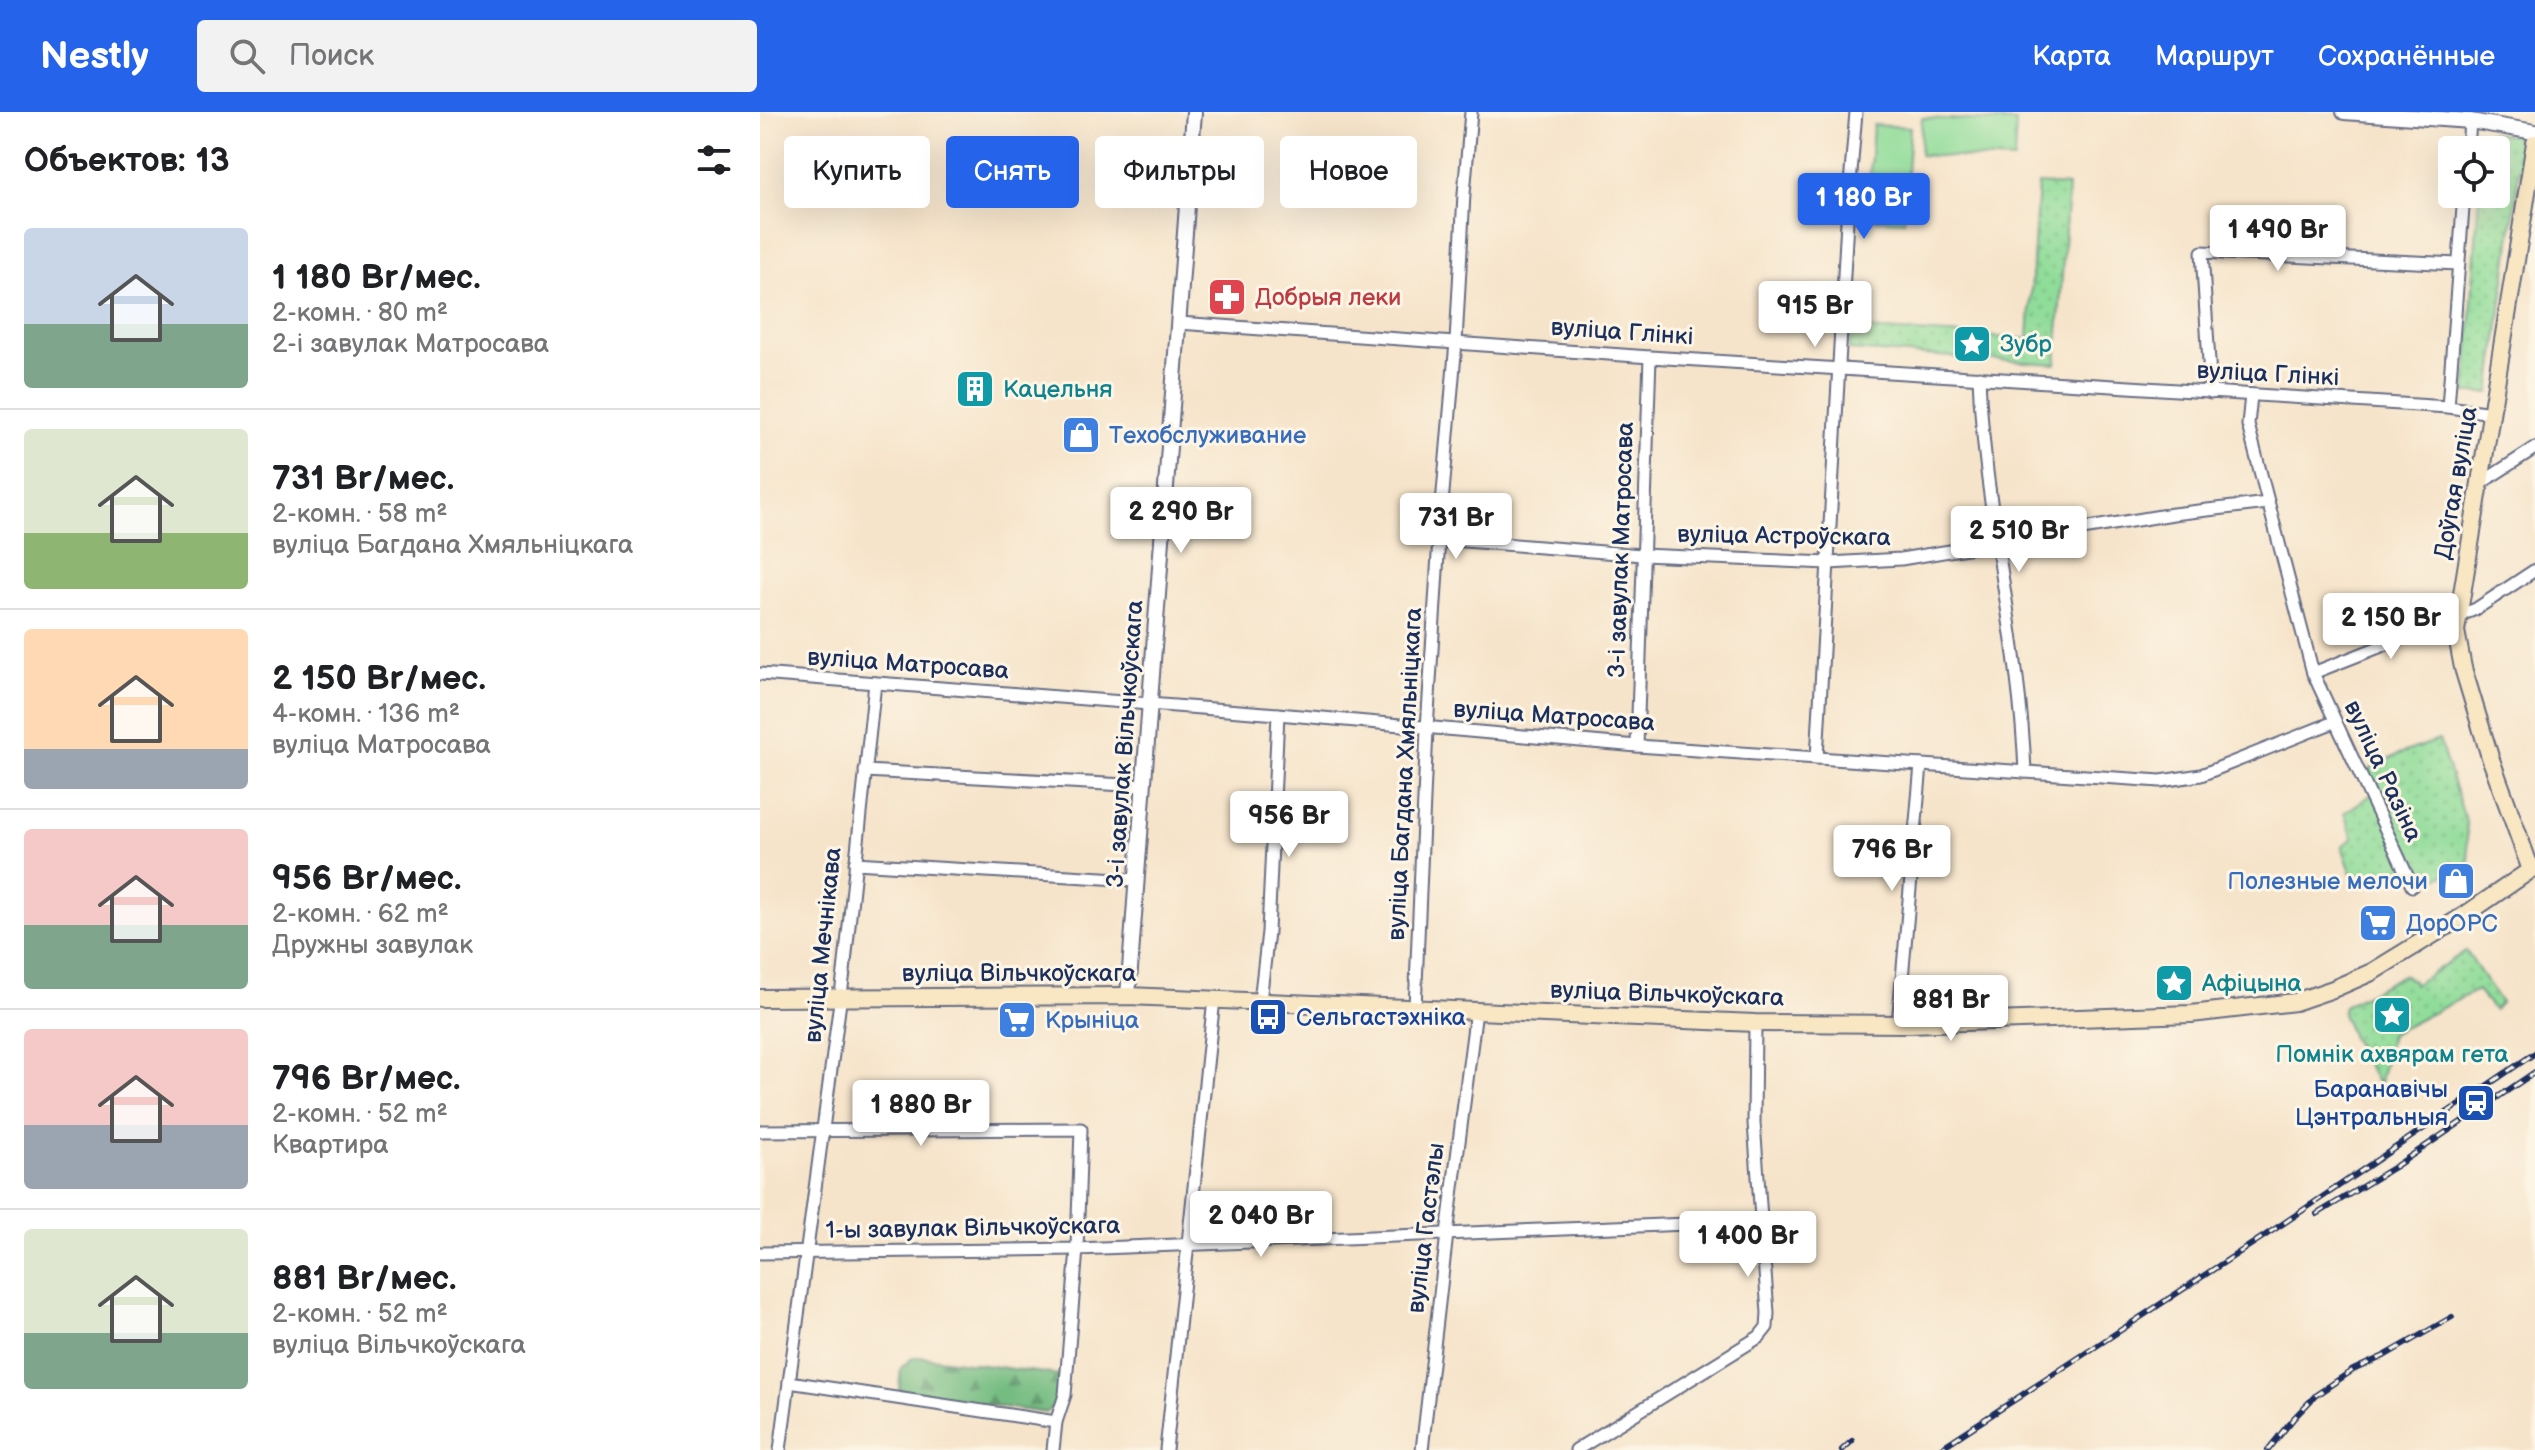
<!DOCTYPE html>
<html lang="ru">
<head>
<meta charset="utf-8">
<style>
	body { margin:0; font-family:"Balsamiq Sans",sans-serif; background:#f2f2f2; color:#202124; height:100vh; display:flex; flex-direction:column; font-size:30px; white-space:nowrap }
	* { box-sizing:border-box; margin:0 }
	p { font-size:26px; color:#757577 }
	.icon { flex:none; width:44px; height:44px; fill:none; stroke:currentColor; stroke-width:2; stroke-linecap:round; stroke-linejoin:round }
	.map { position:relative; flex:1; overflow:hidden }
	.drawer { display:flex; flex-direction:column; background:#fff; width:760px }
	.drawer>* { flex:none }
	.guide { position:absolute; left:24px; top:24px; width:760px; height:72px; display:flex; gap:16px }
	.buttons { position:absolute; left:1678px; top:24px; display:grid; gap:16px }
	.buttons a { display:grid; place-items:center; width:72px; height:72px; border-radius:8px; background:#fff; box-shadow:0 8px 32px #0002; font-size:40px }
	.price { position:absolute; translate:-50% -68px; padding:0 18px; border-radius:8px; background:#fff; color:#222; font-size:26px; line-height:52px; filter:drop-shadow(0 2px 4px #0008) }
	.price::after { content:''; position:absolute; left:50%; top:48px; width:24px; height:18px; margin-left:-12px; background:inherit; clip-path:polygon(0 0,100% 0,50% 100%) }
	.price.active { background:#2563eb; color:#fff }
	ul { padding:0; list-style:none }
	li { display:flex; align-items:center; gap:24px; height:200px; padding:0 24px }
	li+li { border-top:2px solid #e0e0e0 }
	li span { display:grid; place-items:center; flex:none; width:224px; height:160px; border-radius:8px; color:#555 }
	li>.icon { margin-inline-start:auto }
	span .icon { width:96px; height:96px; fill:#fffc; stroke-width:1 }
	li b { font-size:34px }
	h2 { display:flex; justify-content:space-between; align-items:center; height:96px; padding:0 24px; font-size:34px }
	.chip { padding:0 28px; border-radius:8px; background:#fff; box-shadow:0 8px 32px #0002; font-size:28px; line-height:72px }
	.chip.active { background:#2563eb; color:#fff }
	header { display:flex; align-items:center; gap:48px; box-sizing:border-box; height:112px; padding:0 40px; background:#2563eb; color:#fff }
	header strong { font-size:38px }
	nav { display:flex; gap:44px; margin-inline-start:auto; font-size:28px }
	.search { width:560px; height:72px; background:#f2f2f2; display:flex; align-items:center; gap:20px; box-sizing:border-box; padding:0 28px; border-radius:8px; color:#757577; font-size:30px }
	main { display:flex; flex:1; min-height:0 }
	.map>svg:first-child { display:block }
	.grass { fill:url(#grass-dots); stroke:#56867c; stroke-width:2 }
	.forest { fill:url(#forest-firs); stroke:#487670; stroke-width:2 }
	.garden { fill:#90dc99; stroke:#56867c; stroke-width:2 }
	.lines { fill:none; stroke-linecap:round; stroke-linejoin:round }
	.minor-casing { stroke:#686e84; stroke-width:15 }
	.tertiary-casing { stroke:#686e84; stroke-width:18 }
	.secondary-casing { stroke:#686e84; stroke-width:20 }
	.minor { stroke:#fff; stroke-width:11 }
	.tertiary { stroke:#fff; stroke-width:14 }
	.secondary { stroke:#f9e7c3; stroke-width:16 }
	.rail-casing { stroke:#1b2f5e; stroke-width:6 }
	.rail { stroke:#fcf5e5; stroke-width:3; stroke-dasharray:9; stroke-linecap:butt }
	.labels { text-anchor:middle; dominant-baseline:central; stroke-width:6; stroke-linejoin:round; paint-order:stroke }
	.health-label { font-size:24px; fill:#be3a42; stroke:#fcf5e5; text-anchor:start }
	.street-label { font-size:24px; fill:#1b2f5e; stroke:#fcf5e5 }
	.culture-label { font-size:24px; fill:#0d838f; stroke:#fcf5e5; text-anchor:start }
	.shop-label { font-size:24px; fill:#366cbe; stroke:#fcf5e5; text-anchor:start }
	.transit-label { font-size:24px; fill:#164399; stroke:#fcf5e5; text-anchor:start }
</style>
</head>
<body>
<header>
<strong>Nestly</strong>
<div class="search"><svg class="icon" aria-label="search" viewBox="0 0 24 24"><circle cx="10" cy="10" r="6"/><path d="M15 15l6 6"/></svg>Поиск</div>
<nav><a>Карта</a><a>Маршрут</a><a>Сохранённые</a></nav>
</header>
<main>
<section class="drawer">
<h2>Объектов: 13<svg class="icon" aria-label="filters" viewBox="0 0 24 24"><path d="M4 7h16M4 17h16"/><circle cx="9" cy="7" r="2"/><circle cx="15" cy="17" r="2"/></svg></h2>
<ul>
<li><span style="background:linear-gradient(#c9d6e8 60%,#7fa58c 0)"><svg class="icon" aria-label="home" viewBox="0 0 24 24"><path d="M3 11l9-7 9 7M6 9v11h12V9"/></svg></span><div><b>1 180 Br/мес.</b><p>2-комн. · 80 m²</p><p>2-і завулак Матросава</p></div></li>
<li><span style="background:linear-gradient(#dfe7d0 65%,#8fb573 0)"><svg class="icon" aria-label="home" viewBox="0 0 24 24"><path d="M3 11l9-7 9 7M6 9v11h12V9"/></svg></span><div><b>731 Br/мес.</b><p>2-комн. · 58 m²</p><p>вуліца Багдана Хмяльніцкага</p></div></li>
<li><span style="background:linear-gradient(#ffd9b3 75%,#9aa5b1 0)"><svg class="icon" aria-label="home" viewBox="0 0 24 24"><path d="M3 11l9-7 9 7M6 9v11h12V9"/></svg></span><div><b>2 150 Br/мес.</b><p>4-комн. · 136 m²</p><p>вуліца Матросава</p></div></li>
<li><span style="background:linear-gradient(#f6c9c9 60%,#7fa58c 0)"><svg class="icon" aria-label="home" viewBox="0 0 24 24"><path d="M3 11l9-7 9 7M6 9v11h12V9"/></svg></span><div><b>956 Br/мес.</b><p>2-комн. · 62 m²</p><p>Дружны завулак</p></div></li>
<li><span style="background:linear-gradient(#f6c9c9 60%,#9aa5b1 0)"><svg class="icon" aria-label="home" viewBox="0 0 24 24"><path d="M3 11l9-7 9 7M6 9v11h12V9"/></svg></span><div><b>796 Br/мес.</b><p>2-комн. · 52 m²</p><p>Квартира</p></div></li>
<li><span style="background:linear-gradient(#dfe7d0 65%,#7fa58c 0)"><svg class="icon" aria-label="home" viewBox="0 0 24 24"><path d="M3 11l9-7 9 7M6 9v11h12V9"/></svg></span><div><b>881 Br/мес.</b><p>2-комн. · 52 m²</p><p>вуліца Вільчкоўскага</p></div></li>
</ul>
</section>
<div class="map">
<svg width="1775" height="1338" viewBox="0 0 1775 1338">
	<defs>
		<pattern id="grass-dots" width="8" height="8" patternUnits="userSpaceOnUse" patternTransform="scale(2)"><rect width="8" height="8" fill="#90dc99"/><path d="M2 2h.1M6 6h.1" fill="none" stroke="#7cbd86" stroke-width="1.8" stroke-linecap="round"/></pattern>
		<pattern id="forest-firs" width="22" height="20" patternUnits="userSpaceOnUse" patternTransform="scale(2)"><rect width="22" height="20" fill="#74bc81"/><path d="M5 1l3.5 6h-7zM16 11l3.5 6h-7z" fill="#5e996d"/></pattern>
	</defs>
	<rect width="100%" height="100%" fill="#fcf5e5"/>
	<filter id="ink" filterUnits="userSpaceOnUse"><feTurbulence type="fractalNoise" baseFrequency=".0125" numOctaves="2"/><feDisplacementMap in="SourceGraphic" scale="16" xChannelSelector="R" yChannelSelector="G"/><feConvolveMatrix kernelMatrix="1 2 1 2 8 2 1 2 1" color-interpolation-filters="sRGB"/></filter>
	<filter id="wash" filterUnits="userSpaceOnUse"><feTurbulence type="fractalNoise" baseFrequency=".006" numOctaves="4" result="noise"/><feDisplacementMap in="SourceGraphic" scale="32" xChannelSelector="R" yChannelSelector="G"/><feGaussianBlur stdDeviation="1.8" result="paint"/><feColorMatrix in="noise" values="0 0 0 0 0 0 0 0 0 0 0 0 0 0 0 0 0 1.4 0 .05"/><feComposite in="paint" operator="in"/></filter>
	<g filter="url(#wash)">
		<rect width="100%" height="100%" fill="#f6e4ca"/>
		<g class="grass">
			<polygon points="1729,20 1757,24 1763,29 1730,281 1706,281 1719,82 1736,82 1736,38 1722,38 1723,23"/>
			<polygon points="1278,72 1308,74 1296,252 1089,238 1091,216 1268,227"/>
			<polygon points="1679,628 1706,710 1709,751 1661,774 1649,753 1597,777 1582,734 1593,726 1584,701 1614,681 1604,660 1639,642"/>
			<polygon points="1706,839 1741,891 1734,898 1717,878 1631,922 1619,974 1592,925 1582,902 1584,894 1643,863 1653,869 1654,873"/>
		</g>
		<path class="forest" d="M163 1245 299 1263C303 1277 298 1293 286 1301L145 1281 139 1277 141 1256 152 1246Z"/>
		<g class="garden">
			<polygon points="1162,6 1256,10 1254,48 1160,43"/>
			<polygon points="1113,13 1150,15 1144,109 1107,107"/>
		</g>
	</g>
	<g filter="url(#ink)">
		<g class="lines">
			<g class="minor-casing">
				<g id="minor">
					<polyline points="1708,38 1710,9"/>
					<polyline points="419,211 890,245 1688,295 1732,301"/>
					<path d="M1219 265C1224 398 1260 528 1265 660"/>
					<polyline points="1451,281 1442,140 1698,152"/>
					<polyline points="1491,283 1488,313 1553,561 1652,774"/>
					<polyline points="1688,295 1704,82"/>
					<polyline points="1721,371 1775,336"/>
					<polyline points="679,427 882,443 1069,451 1141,447 1413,402 1508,391"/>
					<polyline points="1553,561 1716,497 1775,458"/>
					<polyline points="0,562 518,602 877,634 1401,669 1441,663 1574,610"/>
					<polyline points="877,634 890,245"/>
					<polyline points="1057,646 1087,109 1096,0"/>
					<polyline points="105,659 384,674"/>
					<polyline points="95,751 376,768"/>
					<polyline points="500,889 508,820 518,602"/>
					<polyline points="655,896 667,617 679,427 696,230 704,82 711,0"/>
					<polyline points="1138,912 1161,653"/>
					<polyline points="0,1019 321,1017 317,1137 305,1283 296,1310 293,1338"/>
					<polyline points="0,1141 317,1137 1001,1109"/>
					<polyline points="29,1270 296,1310"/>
					<polyline points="20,1338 84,860 115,571"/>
					<polyline points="406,1338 454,887"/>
					<polyline points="662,1338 687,1122 716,899"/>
					<polyline points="816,1338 999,1225 1007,1215 1008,1201 994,1011 995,911"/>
				</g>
			</g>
			<g class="tertiary-casing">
				<g id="tertiary">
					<polyline points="1584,0 1710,9 1775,20"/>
					<polyline points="368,884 434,0"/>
				</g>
			</g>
			<g class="secondary-casing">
				<g id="secondary">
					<polyline points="1771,758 1730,645 1703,556 1696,519 1775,31"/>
					<polyline points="0,886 368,884 995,911 1148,912 1431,902 1535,890 1573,877 1612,860 1705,803 1775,755"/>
				</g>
			</g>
			<use href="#minor" class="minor"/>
			<use href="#tertiary" class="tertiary"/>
			<use href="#secondary" class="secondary"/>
			<g class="rail-casing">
				<g id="rail">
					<polyline points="1557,1102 1636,1054 1775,960"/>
					<polyline points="1082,1338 1092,1329"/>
					<polyline points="1178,1338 1524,1111 1775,941"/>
					<polyline points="1508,1338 1533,1307 1556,1283 1593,1258 1624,1244 1692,1205"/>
				</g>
			</g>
			<use href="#rail" class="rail"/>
		</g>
	</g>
	<defs>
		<g id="pharmacy-square" transform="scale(2)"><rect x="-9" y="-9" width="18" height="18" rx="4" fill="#e0444e" stroke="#fcf5e5"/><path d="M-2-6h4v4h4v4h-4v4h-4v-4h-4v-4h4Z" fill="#fff"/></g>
		<g id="sight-square" transform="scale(2)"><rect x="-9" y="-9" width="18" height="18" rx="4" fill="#0f9aa8" stroke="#fcf5e5"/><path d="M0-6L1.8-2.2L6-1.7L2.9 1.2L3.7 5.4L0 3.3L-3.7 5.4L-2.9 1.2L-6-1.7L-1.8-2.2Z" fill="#fff"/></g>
		<g id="building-square" transform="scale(2)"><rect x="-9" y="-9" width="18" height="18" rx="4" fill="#0f9aa8" stroke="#fcf5e5"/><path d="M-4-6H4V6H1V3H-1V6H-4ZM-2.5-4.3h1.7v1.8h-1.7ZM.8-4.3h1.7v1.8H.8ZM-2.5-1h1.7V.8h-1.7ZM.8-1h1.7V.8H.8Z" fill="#fff"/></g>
		<g id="shop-square" transform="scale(2)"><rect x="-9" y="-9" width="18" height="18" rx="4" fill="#3f7fe0" stroke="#fcf5e5"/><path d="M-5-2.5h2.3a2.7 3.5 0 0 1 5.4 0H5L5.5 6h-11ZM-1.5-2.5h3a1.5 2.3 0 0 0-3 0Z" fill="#fff"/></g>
		<g id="supermarket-square" transform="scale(2)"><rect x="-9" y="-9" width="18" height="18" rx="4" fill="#3f7fe0" stroke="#fcf5e5"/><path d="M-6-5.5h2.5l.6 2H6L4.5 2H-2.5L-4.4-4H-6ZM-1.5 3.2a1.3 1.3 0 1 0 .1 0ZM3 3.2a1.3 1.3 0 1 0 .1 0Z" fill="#fff"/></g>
		<g id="bus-square" transform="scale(2)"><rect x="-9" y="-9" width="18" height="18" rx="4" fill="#1a4fb4" stroke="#fcf5e5"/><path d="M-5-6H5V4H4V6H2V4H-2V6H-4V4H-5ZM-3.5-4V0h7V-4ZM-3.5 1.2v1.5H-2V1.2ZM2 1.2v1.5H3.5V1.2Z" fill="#fff"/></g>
		<g id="station-square" transform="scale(2)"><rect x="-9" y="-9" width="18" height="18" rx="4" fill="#1a4fb4" stroke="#fcf5e5"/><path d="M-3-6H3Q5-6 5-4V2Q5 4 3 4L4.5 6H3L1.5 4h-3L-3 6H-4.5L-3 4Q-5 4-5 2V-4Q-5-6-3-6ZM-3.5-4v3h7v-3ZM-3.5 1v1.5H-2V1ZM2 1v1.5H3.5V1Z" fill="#fff"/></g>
	</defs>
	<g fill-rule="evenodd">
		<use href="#pharmacy-square" x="467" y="185"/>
		<use href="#sight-square" x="1212" y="232"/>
		<use href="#building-square" x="215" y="277"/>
		<use href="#shop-square" x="321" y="323"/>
		<use href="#shop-square" x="1696" y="769"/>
		<use href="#supermarket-square" x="1618" y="811"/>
		<use href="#sight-square" x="1414" y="871"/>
		<use href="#sight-square" x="1632" y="903"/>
		<use href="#bus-square" x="508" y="905"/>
		<use href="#supermarket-square" x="257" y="908"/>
		<use href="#station-square" x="1716" y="991"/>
	</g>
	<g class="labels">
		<g class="health-label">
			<text x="495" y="185">Добрыя леки</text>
		</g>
		<g class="street-label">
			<text transform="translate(862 220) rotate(4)">вуліца Глінкі</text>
			<text transform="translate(1508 262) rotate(3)">вуліца Глінкі</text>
			<text transform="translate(1696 371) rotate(-80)">Доўгая вуліца</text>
			<text transform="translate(1024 424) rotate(1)">вуліца Астроўскага</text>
			<text transform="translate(861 438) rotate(-88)">3-і завулак Матросава</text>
			<text transform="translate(148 552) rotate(4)">вуліца Матросава</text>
			<text transform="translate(794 604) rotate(4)">вуліца Матросава</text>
			<text transform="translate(365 632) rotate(-86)">3-і завулак Вільчкоўскага</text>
			<text transform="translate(1623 659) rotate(65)">вуліца Разіна</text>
			<text transform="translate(645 662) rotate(-87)">вуліца Багдана Хмяльніцкага</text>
			<text transform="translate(63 833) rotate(-84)">вуліца Мечнікава</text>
			<text x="259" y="861">вуліца Вільчкоўскага</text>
			<text transform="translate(907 882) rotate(2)">вуліца Вільчкоўскага</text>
			<text transform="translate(213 1116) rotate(-1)">1-ы завулак Вільчкоўскага</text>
			<text transform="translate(666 1116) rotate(-83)">вуліца Гастэлы</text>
		</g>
		<g class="culture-label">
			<text x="1240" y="232">Зубр</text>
			<text x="243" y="277">Кацельня</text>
			<text x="1442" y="871">Афіцына</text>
			<text x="1632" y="942" text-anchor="middle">Помнік ахвярам гета</text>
		</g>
		<g class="shop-label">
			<text x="349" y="323">Техобслуживание</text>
			<text x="1668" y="769" text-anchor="end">Полезные мелочи</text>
			<text x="1646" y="811">ДорОРС</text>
			<text x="285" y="908">Крыніца</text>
		</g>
		<g class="transit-label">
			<text x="536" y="905">Сельгастэхніка</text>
			<text x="1688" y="977" text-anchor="end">Баранавічы<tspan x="1688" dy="28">Цэнтральныя</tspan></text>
		</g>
	</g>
</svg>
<div class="buttons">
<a><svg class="icon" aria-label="locate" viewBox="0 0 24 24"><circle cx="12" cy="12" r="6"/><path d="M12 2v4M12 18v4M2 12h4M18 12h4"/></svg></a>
</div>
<b class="price active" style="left:1104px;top:129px">1 180 Br</b>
<b class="price" style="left:1518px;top:161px">1 490 Br</b>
<b class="price" style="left:1055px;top:237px">915 Br</b>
<b class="price" style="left:421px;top:443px">2 290 Br</b>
<b class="price" style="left:696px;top:449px">731 Br</b>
<b class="price" style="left:1259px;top:462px">2 510 Br</b>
<b class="price" style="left:1631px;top:549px">2 150 Br</b>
<b class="price" style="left:529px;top:747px">956 Br</b>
<b class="price" style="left:1132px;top:781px">796 Br</b>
<b class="price" style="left:1191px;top:931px">881 Br</b>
<b class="price" style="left:161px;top:1036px">1 880 Br</b>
<b class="price" style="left:501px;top:1147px">2 040 Br</b>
<b class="price" style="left:988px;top:1167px">1 400 Br</b>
<div class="guide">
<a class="chip">Купить</a>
<a class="chip active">Снять</a>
<a class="chip">Фильтры</a>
<a class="chip">Новое</a>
</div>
</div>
</main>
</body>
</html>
